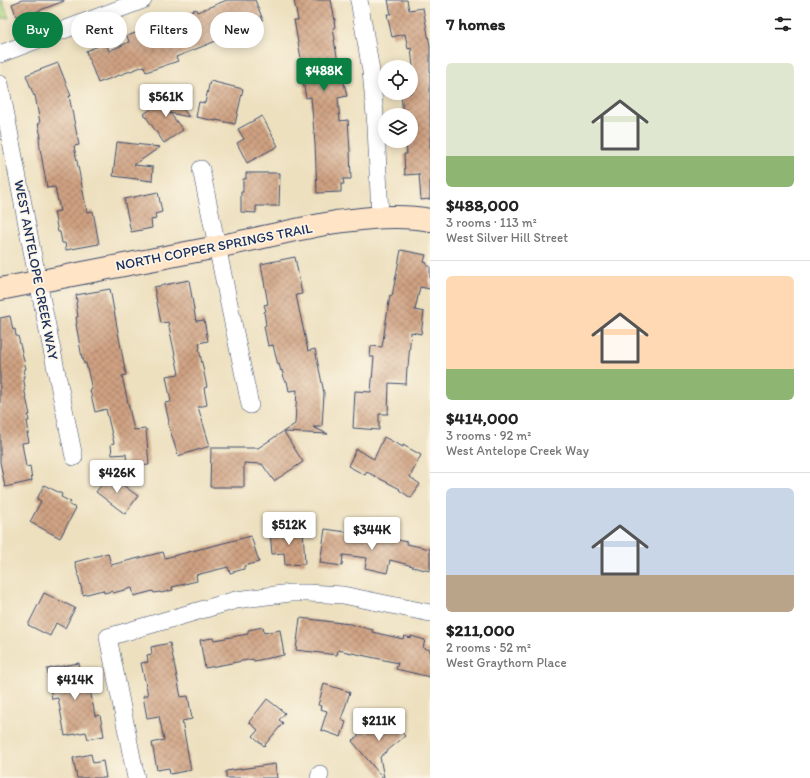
<!DOCTYPE html>
<html lang="en">
<head>
<meta charset="utf-8">
<style>
	body { margin:0; font-family:Itim,sans-serif; background:#f2f2f2; color:#222; height:100vh; display:flex; flex-direction:column; font-size:15px; white-space:nowrap }
	* { box-sizing:border-box; margin:0 }
	p { font-size:13px; color:#767676 }
	.icon { flex:none; width:22px; height:22px; fill:none; stroke:currentColor; stroke-width:2; stroke-linecap:round; stroke-linejoin:round }
	.map { position:relative; flex:1; overflow:hidden }
	.details { display:flex; flex-direction:column; background:#fff; width:380px }
	.details>* { flex:none }
	.hud { position:absolute; left:12px; top:12px; width:358px; height:36px; display:flex; gap:8px }
	.controls { position:absolute; left:378px; top:60px; display:grid; gap:8px }
	.controls a { display:grid; place-items:center; width:40px; height:40px; border-radius:50%; background:#fff; box-shadow:0 2px 10px #0003; font-size:20px }
	.price { position:absolute; translate:-50% -34px; padding:0 9px; border-radius:4px; background:#fff; color:#222; font-size:13px; line-height:26px; filter:drop-shadow(0 1px 2px #0008) }
	.price::after { content:''; position:absolute; left:50%; top:24px; width:12px; height:9px; margin-left:-6px; background:inherit; clip-path:polygon(0 0,100% 0,50% 100%) }
	.price.active { background:#0b8043; color:#fff }
	ul { padding:0; list-style:none }
	li { display:grid; align-content:center; gap:8px; height:212px; padding:0 16px }
	li+li { border-top:1px solid #e0e0e0 }
	li span { display:grid; place-items:center; height:124px; border-radius:6px; color:#555 }
	li>.icon { margin-inline-start:auto }
	span .icon { width:72px; height:72px; fill:#fffc; stroke-width:1 }
	li b { font-size:17px }
	h2 { display:flex; justify-content:space-between; align-items:center; height:48px; padding:0 16px; font-size:17px }
	.tag { padding:0 14px; border-radius:18px; background:#fff; box-shadow:0 2px 10px #0003; font-size:14px; line-height:36px }
	.tag.active { background:#0b8043; color:#fff }
	main { display:flex; flex:1; min-height:0 }
	.map>svg:first-child { display:block }
	.grass { fill:#add580; stroke:#64826f }
	.building { fill:url(#building-cross-hatch) }
	.lines { fill:none; stroke-linecap:round; stroke-linejoin:round }
	.street-casing { stroke:#3a4a6d; stroke-width:18 }
	.secondary-casing { stroke:#3a4a6d; stroke-width:24 }
	.street { stroke:#fff; stroke-width:17 }
	.secondary { stroke:#ffe4c6; stroke-width:22 }
	.labels { text-anchor:middle; dominant-baseline:central; stroke-width:3.5; stroke-linejoin:round; paint-order:stroke }
	.street-label { font-size:14px; fill:#1b2f5e; stroke:#fcf5e5 }
</style>
</head>
<body>
<main>
<div class="map">
<svg width="430" height="778" viewBox="0 0 430 778">
	<defs>
		<pattern id="building-cross-hatch" width="8" height="8" patternUnits="userSpaceOnUse"><rect width="8" height="8" fill="#cfa181"/><path d="M0 0l8 8M0 8l8-8" fill="none" stroke="#a7846d"/></pattern>
	</defs>
	<rect width="100%" height="100%" fill="#fcf5e5"/>
	<filter id="ink" filterUnits="userSpaceOnUse"><feTurbulence type="fractalNoise" baseFrequency=".025" numOctaves="2"/><feDisplacementMap in="SourceGraphic" scale="8" xChannelSelector="R" yChannelSelector="G"/><feConvolveMatrix kernelMatrix="1 2 1 2 8 2 1 2 1" color-interpolation-filters="sRGB"/></filter>
	<filter id="wash" filterUnits="userSpaceOnUse"><feTurbulence type="fractalNoise" baseFrequency=".012" numOctaves="4" result="noise"/><feDisplacementMap in="SourceGraphic" scale="16" xChannelSelector="R" yChannelSelector="G"/><feGaussianBlur stdDeviation="0.9" result="paint"/><feColorMatrix in="noise" values="0 0 0 0 0 0 0 0 0 0 0 0 0 0 0 0 0 1.4 0 .05"/><feComposite in="paint" operator="in"/></filter>
	<g filter="url(#wash)">
		<rect width="100%" height="100%" fill="#ede0bf"/>
		<polygon class="grass" points="0,0 2,0 9,18 0,18"/>
		<g id="blocks">
			<g class="building">
				<polygon points="22,0 64,0 64,1 25,16 24,15 17,18 12,4"/>
				<polygon points="227,0 255,0 263,20 225,36 226,37 176,57 178,61 146,72 144,66 98,83 86,51 106,43 109,51 129,42 127,36 147,29 147,32 178,21 176,17 196,9 197,12"/>
				<polygon points="294,0 331,0 335,21 334,21 335,27 333,28 335,40 334,40 341,78 343,78 347,96 338,98 340,121 348,120 350,151 351,179 343,179 344,184 341,184 341,192 317,193 315,144 311,97 306,98 300,64 302,64 294,20 298,20"/>
				<polygon points="388,0 407,0 409,10 423,8 430,46 430,199 421,200 419,174 405,175 404,154 407,154 406,141 411,141 411,115 403,115 401,93 411,93 411,77 414,76 411,48 408,49 405,34 392,37 387,14 391,14"/>
				<polygon points="58,63 71,96 69,96 79,145 74,146 87,212 93,211 99,244 66,250 65,243 62,243 60,232 58,232 54,212 60,211 55,187 47,188 40,148 39,137 41,137 38,123 40,123 35,95 34,96 26,75"/>
				<polygon points="210,81 243,89 235,124 216,120 216,121 196,117 199,102 205,103"/>
				<polygon points="172,94 189,117 170,113 183,130 164,143 144,114"/>
				<polygon points="262,116 278,146 247,163 237,143 244,139 238,129"/>
				<polygon points="117,142 160,147 134,165 153,167 152,181 113,176"/>
				<polygon points="246,173 280,173 279,206 256,206 256,213 241,212 241,192 243,192 243,179 246,179"/>
				<polygon points="158,192 162,212 155,214 156,219 151,220 152,228 131,232 124,199"/>
				<polygon points="401,250 426,255 424,262 427,263 427,266 430,266 430,289 420,287 415,310 424,312 421,334 411,332 408,367 407,367 406,384 389,383 388,414 379,414 379,430 353,428 355,391 371,392 374,357 370,357 371,346 382,347 390,295 392,296"/>
				<polygon points="295,257 302,294 296,295 308,351 315,349 324,393 322,427 313,427 328,434 284,432 303,462 274,481 262,464 244,463 244,487 210,487 211,448 258,448 295,424 297,390 289,391 287,381 285,381 282,370 281,371 279,364 278,365 273,345 268,346 264,326 266,325 264,312 266,311 264,305 268,304 261,264"/>
				<polygon points="189,280 196,321 204,320 208,341 199,343 200,348 199,349 207,387 204,388 207,405 198,407 210,446 178,456 168,423 169,422 165,403 171,402 166,376 179,374 168,322 161,323 154,287"/>
				<polygon points="110,289 126,375 122,376 134,430 146,429 149,465 127,467 126,454 112,455 111,444 114,443 106,409 95,412 90,390 92,390 86,363 84,364 83,358 82,358 76,324 77,323 76,317 78,317 76,303 77,302 76,295"/>
				<polygon points="10,316 13,330 15,329 16,336 18,336 26,369 24,370 25,376 23,376 25,387 24,388 30,415 28,415 29,421 27,421 29,433 27,433 29,442 22,443 26,467 30,466 32,481 5,487 0,462 0,318"/>
				<polygon points="384,437 403,447 403,445 421,455 410,477 420,484 411,498 399,490 400,489 367,472 365,475 348,466 356,449 374,459"/>
				<polygon points="109,475 138,496 125,514 96,492"/>
				<polygon points="44,485 62,494 61,497 71,502 69,505 76,508 60,538 30,522 41,501 37,499"/>
				<polygon points="303,529 305,564 285,565 284,553 272,554 270,531"/>
				<polygon points="325,529 374,536 375,535 407,542 407,544 430,549 430,571 412,567 413,566 390,560 387,573 365,568 367,558 343,555 342,566 320,563"/>
				<polygon points="251,536 259,562 244,566 244,569 230,573 228,567 196,575 197,581 172,587 173,590 161,593 160,592 154,593 153,591 134,596 132,588 113,593 112,591 104,593 103,590 83,595 75,562 108,553 111,565 163,552 165,558"/>
				<polygon points="44,593 75,608 65,628 56,623 50,636 28,625"/>
				<polygon points="300,618 350,624 373,630 372,632 403,639 404,636 411,638 411,636 425,640 423,648 430,650 430,677 396,669 398,663 338,650 337,655 296,650"/>
				<polygon points="263,627 264,633 280,630 284,655 254,661 253,659 205,668 200,640 213,638 214,640 248,634 248,630"/>
				<polygon points="170,643 181,697 188,696 192,719 182,721 191,770 170,774 169,768 157,770 152,743 164,740 159,716 147,718 143,696 148,695 141,663 148,662 147,655 152,654 151,647"/>
				<polygon points="79,663 80,670 82,670 83,676 87,675 94,710 95,716 100,715 104,736 88,739 86,732 65,736 58,698 52,699 47,669"/>
				<polygon points="324,684 350,692 341,720 346,722 341,737 321,730 327,711 320,709 321,706 318,705"/>
				<polygon points="267,699 285,713 279,720 283,723 264,746 253,736 258,730 249,722"/>
				<polygon points="388,716 405,736 380,757 384,778 383,778 352,741 364,730 367,734"/>
				<polygon points="91,754 93,763 103,761 106,778 77,778 73,758"/>
				<polygon points="275,764 277,778 226,778 226,771"/>
			</g>
		</g>
	</g>
	<g filter="url(#ink)">
		<use href="#blocks" fill-opacity="0" stroke="#3a4a6d" stroke-width="1"/>
		<g class="lines">
			<g class="street-casing">
				<g id="street">
					<polyline points="359,0 371,71 376,126 380,217"/>
					<polyline points="0,54 143,0"/>
					<polyline points="0,84 38,282 74,457"/>
					<polyline points="201,169 250,405"/>
					<polyline points="136,778 108,637 236,600 290,593 308,593 343,595 430,613"/>
					<polyline points="319,778 320,774"/>
				</g>
			</g>
			<g class="secondary-casing">
				<path id="secondary" d="M0 289C72 275 145 261 217 247 257 239 296 229 336 222 367 218 399 214 430 220"/>
			</g>
			<use href="#street" class="street"/>
			<use href="#secondary" class="secondary"/>
		</g>
	</g>
	<g class="labels">
		<g class="street-label">
			<text transform="translate(214 247) rotate(-11)">NORTH COPPER SPRINGS TRAIL</text>
			<text transform="translate(36 270) rotate(79)">WEST ANTELOPE CREEK WAY</text>
		</g>
	</g>
</svg>
<div class="controls">
<a><svg class="icon" aria-label="locate" viewBox="0 0 24 24"><circle cx="12" cy="12" r="6"/><path d="M12 2v4M12 18v4M2 12h4M18 12h4"/></svg></a>
<a><svg class="icon" aria-label="layers" viewBox="0 0 24 24"><path d="M12 4l9 5-9 5-9-5zM3 14l9 5 9-5"/></svg></a>
</div>
<b class="price active" style="left:324px;top:92px">$488K</b>
<b class="price" style="left:166px;top:118px">$561K</b>
<b class="price" style="left:117px;top:494px">$426K</b>
<b class="price" style="left:289px;top:546px">$512K</b>
<b class="price" style="left:372px;top:551px">$344K</b>
<b class="price" style="left:75px;top:701px">$414K</b>
<b class="price" style="left:379px;top:742px">$211K</b>
<div class="hud">
<a class="tag active">Buy</a>
<a class="tag">Rent</a>
<a class="tag">Filters</a>
<a class="tag">New</a>
</div>
</div>
<section class="details">
<h2>7 homes<svg class="icon" aria-label="filters" viewBox="0 0 24 24"><path d="M4 7h16M4 17h16"/><circle cx="9" cy="7" r="2"/><circle cx="15" cy="17" r="2"/></svg></h2>
<ul>
<li><span style="background:linear-gradient(#dfe7d0 75%,#8fb573 0)"><svg class="icon" aria-label="home" viewBox="0 0 24 24"><path d="M3 11l9-7 9 7M6 9v11h12V9"/></svg></span><div><b>$488,000</b><p>3 rooms · 113 m²</p><p>West Silver Hill Street</p></div></li>
<li><span style="background:linear-gradient(#ffd9b3 75%,#8fb573 0)"><svg class="icon" aria-label="home" viewBox="0 0 24 24"><path d="M3 11l9-7 9 7M6 9v11h12V9"/></svg></span><div><b>$414,000</b><p>3 rooms · 92 m²</p><p>West Antelope Creek Way</p></div></li>
<li><span style="background:linear-gradient(#c9d6e8 70%,#b9a48a 0)"><svg class="icon" aria-label="home" viewBox="0 0 24 24"><path d="M3 11l9-7 9 7M6 9v11h12V9"/></svg></span><div><b>$211,000</b><p>2 rooms · 52 m²</p><p>West Graythorn Place</p></div></li>
</ul>
</section>
</main>
</body>
</html>
